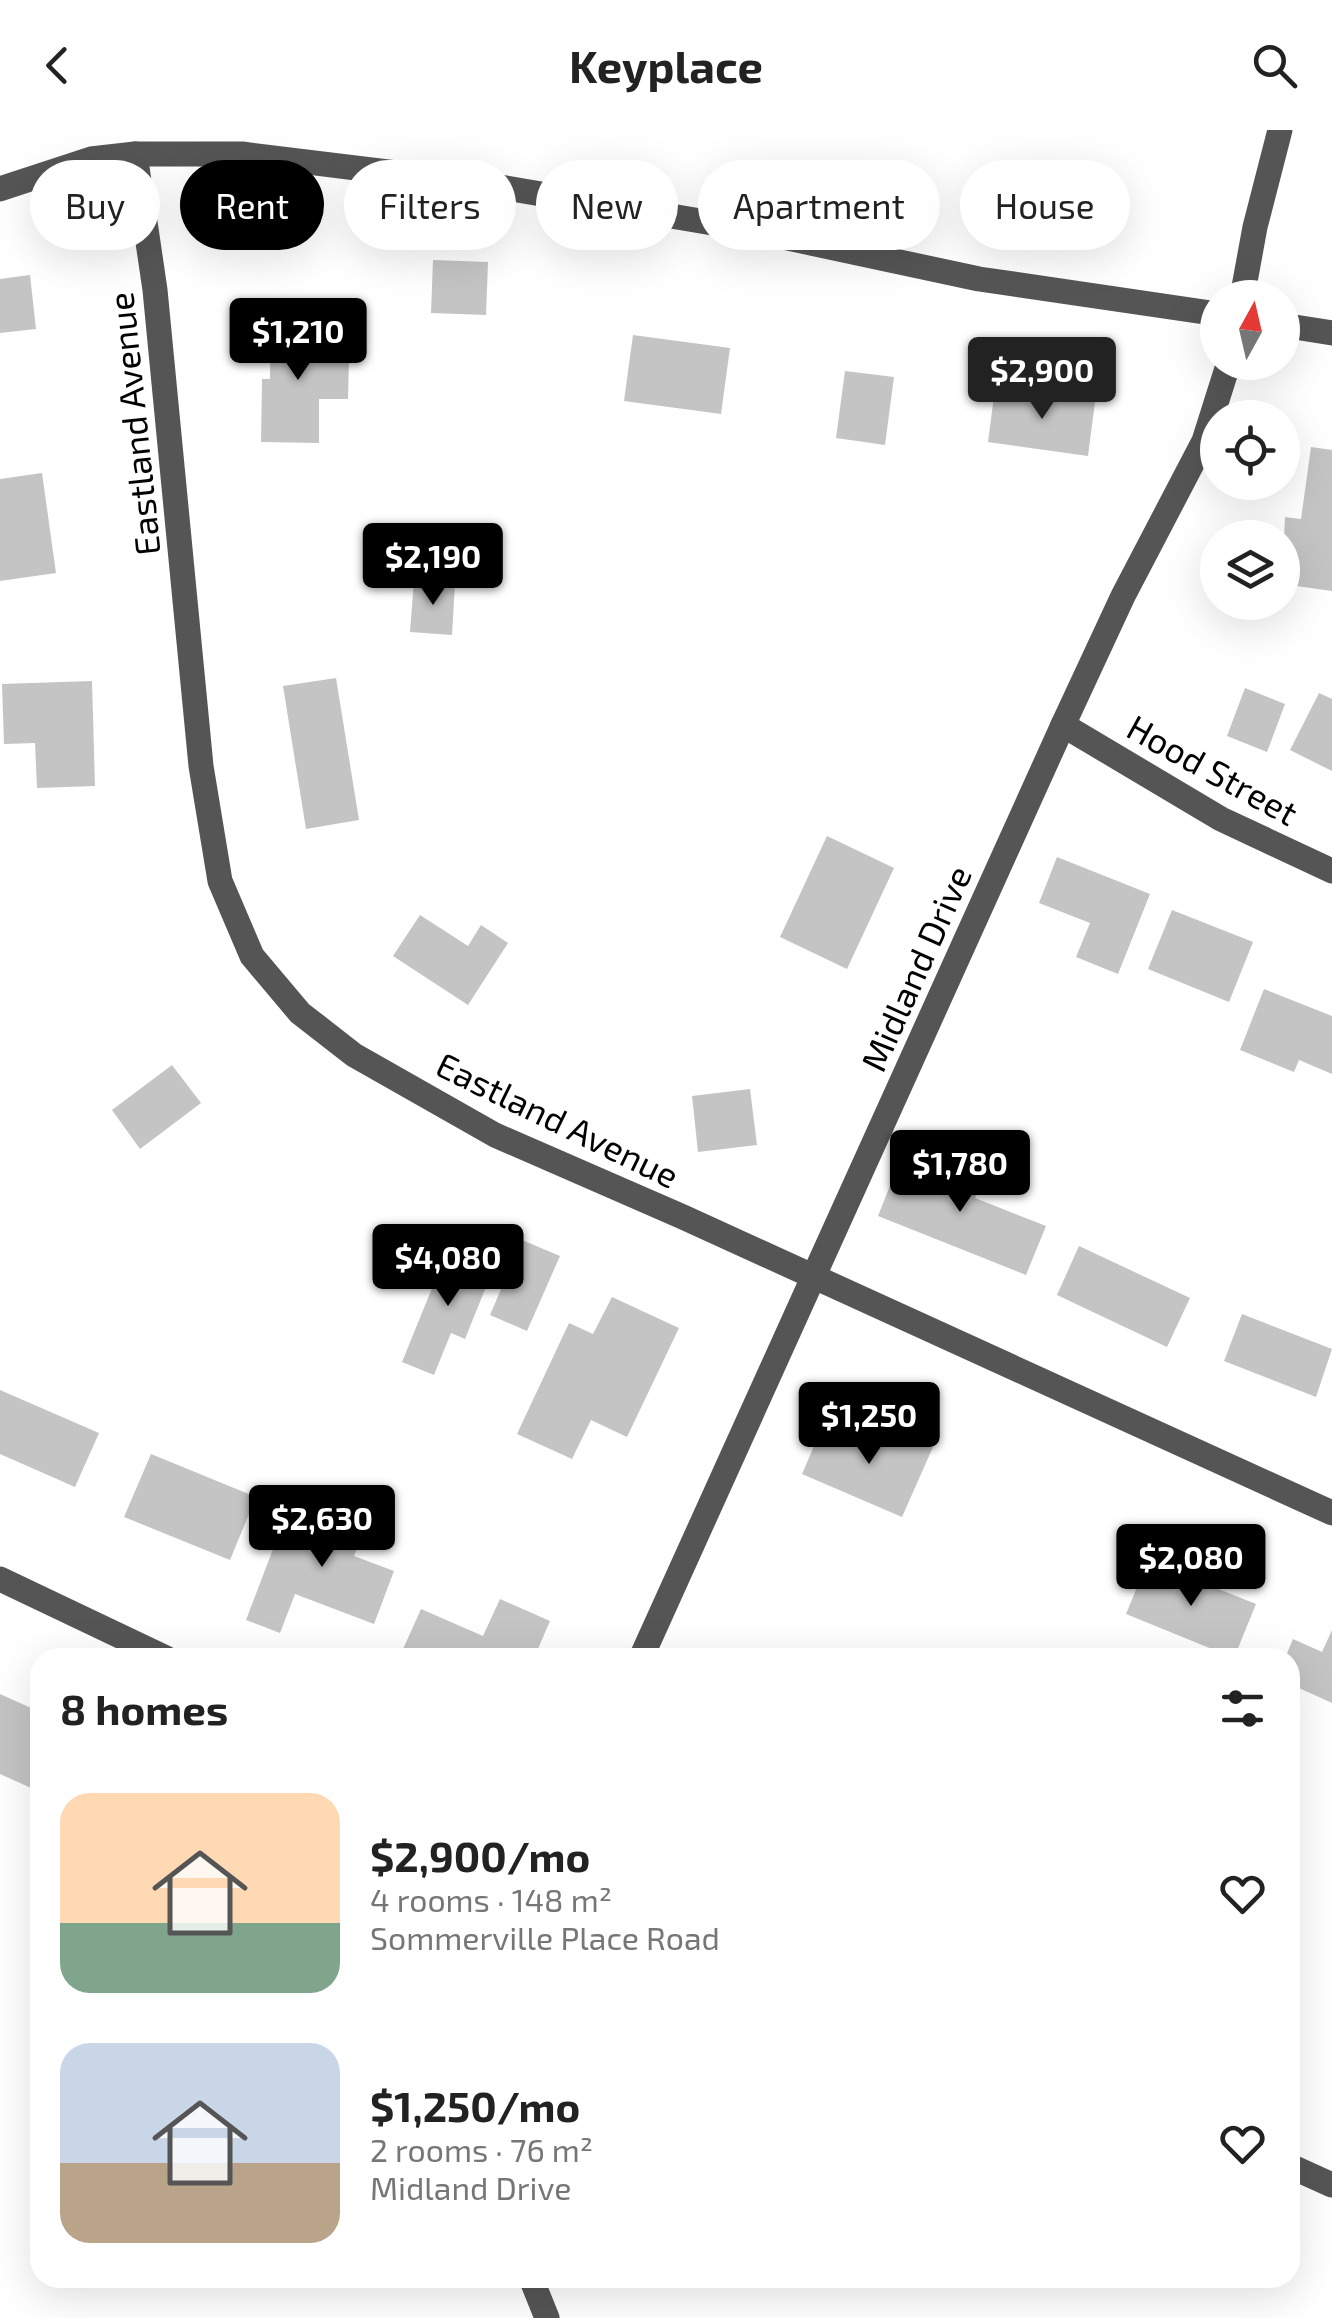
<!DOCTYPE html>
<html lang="en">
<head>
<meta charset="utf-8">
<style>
	body { margin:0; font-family:"Exo 2",sans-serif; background:#f2f2f2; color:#222; height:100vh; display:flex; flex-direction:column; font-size:38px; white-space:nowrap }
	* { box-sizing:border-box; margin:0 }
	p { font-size:32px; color:#767676 }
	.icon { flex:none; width:55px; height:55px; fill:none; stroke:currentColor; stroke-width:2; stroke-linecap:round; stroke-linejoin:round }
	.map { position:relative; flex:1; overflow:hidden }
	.details { position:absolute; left:30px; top:1518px; width:1270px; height:640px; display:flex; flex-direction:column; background:#fff; border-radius:30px; box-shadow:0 10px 40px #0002 }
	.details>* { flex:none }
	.banner { position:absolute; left:30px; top:30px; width:1272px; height:90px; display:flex; gap:20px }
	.needle { width:65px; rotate:8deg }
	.buttons { position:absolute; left:1200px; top:150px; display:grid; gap:20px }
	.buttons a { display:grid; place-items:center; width:100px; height:100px; border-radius:50%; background:#fff; box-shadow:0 10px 40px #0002; font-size:50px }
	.price { position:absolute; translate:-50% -85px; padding:0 22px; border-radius:10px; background:#000; color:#fff; font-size:32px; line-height:65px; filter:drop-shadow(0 2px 5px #0008) }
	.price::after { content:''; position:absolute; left:50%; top:60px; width:30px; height:22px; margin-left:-15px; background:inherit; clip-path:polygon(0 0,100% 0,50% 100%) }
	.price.current { background:#222; color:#fff }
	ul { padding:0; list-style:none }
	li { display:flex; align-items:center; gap:30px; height:250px; padding:0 30px }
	li span { display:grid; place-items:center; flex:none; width:280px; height:200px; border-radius:30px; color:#555 }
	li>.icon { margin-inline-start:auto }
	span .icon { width:120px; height:120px; fill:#fffc; stroke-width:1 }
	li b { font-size:42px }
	h2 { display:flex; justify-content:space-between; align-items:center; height:120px; padding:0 30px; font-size:42px }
	.chip { padding:0 35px; border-radius:45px; background:#fff; box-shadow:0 10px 40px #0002; font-size:35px; line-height:90px }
	.chip.current { background:#000; color:#fff }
	header { display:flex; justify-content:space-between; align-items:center; height:130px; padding:0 30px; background:#fff; font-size:45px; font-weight:700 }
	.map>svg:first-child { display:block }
	.building { fill:#c4c4c4 }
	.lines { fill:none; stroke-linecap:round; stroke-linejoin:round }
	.minor { stroke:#555; stroke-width:25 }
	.labels { text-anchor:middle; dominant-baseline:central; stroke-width:10; stroke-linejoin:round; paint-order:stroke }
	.street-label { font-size:35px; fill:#000; stroke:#fff }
</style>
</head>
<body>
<header><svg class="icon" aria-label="back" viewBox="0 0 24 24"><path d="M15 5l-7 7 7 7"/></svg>Keyplace<svg class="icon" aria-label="search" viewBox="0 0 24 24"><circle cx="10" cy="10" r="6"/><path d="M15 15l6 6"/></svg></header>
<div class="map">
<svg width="1332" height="2188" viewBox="0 0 1332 2188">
	<rect width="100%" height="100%" fill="#fff"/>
	<g class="building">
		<polygon points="433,130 488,132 486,185 431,183"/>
		<polygon points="30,145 36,199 0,203 0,149"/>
		<polygon points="271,184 311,185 310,227 349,228 348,269 319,269 319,313 261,312 262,249 270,249"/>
		<polygon points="633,205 730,218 721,284 624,271"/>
		<polygon points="845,241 894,247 885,315 836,308"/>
		<polygon points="995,258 1095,272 1088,326 988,312"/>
		<polygon points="1311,317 1332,320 1332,461 1282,454 1285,387 1301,389"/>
		<polygon points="42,343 56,443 0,451 0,349"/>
		<polygon points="414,450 455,453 452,505 410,502"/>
		<polygon points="336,548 359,690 306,699 283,556"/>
		<polygon points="92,551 95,656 37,658 35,613 4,614 2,554"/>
		<polygon points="1245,558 1285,574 1267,622 1227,606"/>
		<polygon points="1319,563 1332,569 1332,641 1290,620"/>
		<polygon points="827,706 894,738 847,839 780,807"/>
		<polygon points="1057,727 1150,764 1118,844 1076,827 1090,793 1039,773"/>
		<polygon points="1172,780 1253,812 1229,872 1148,839"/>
		<polygon points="420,785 468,816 481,795 508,813 468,875 393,826"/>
		<polygon points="1264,859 1332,886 1332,944 1299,930 1294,942 1240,920"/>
		<polygon points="172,935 201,973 140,1019 112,980"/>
		<polygon points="750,959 757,1015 698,1022 692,966"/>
		<polygon points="901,1028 937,1043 943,1029 984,1046 975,1068 1046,1096 1026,1145 878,1086"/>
		<polygon points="522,1110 560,1126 527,1201 490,1185"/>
		<polygon points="1079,1116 1190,1168 1167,1217 1057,1165"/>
		<polygon points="448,1119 494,1137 465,1209 451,1203 434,1245 402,1232"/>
		<polygon points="612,1167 679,1198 627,1307 591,1290 572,1329 517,1304 569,1193 593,1204"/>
		<polygon points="1242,1184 1332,1219 1316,1267 1224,1231"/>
		<polygon points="0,1260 99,1303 75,1357 0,1324"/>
		<polygon points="824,1293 879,1317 887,1298 933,1317 902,1387 802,1344"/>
		<polygon points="151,1324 256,1367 230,1430 124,1387"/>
		<polygon points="335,1364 372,1378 354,1426 394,1441 374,1494 295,1464 280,1503 246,1490 283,1393 319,1406"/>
		<polygon points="1148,1431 1256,1474 1234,1528 1126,1484"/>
		<polygon points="500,1469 550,1491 534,1528 399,1528 421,1479 483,1506"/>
		<polygon points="1332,1500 1332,1573 1290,1554 1290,1528 1285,1528 1293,1509 1322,1522"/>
		<polygon points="0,1564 40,1582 30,1607 40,1612 40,1662 0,1644"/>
	</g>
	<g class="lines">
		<g class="minor">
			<polyline points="135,24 155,160 201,636 220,751 252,826 300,883 354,925 495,1005 683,1087 1332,1383"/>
			<polyline points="0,59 91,29 135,24 242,24 470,52 736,97 979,149 1218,184"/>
			<polyline points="1242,168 1255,97 1280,0"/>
			<polyline points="1282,195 1332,203"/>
			<polyline points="1063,595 1221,689 1332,741"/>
			<polyline points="0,1449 166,1528"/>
			<polyline points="641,1528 1063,595 1123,466 1204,311 1229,232"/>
			<polyline points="1290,2036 1332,2055"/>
			<polyline points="531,2148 547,2188"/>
		</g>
	</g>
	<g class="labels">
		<g class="street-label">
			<text transform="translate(133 294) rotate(-96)">Eastland Avenue</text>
			<text transform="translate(1213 639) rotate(29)">Hood Street</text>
			<text transform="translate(915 838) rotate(-66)">Midland Drive</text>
			<text transform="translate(558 989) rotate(26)">Eastland Avenue</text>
		</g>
	</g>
</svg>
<div class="buttons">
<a><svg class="needle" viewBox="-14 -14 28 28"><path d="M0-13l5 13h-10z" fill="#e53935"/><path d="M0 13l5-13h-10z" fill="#767676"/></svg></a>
<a><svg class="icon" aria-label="locate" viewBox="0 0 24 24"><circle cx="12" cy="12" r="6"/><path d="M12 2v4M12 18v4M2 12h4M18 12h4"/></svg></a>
<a><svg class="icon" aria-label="layers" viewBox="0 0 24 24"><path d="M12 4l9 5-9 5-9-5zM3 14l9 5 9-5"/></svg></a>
</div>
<b class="price" style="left:298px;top:253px">$1,210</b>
<b class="price current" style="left:1042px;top:292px">$2,900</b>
<b class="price" style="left:433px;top:478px">$2,190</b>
<b class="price" style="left:960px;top:1085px">$1,780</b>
<b class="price" style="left:448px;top:1179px">$4,080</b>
<b class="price" style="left:869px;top:1337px">$1,250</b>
<b class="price" style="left:322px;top:1440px">$2,630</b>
<b class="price" style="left:1191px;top:1479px">$2,080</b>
<div class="banner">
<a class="chip">Buy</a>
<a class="chip current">Rent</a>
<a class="chip">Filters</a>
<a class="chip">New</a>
<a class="chip">Apartment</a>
<a class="chip">House</a>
</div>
<section class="details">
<h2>8 homes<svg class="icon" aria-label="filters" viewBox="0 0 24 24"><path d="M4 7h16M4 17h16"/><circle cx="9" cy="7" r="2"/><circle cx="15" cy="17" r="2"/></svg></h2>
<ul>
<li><span style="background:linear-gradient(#ffd9b3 65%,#7fa58c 0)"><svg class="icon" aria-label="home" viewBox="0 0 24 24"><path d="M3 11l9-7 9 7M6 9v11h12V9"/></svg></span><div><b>$2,900/mo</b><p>4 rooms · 148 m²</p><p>Sommerville Place Road</p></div><svg class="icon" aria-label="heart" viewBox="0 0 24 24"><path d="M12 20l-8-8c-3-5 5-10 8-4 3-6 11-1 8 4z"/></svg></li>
<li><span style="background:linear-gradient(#c9d6e8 60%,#b9a48a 0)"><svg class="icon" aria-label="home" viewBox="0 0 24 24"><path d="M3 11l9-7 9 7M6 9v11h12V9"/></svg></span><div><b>$1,250/mo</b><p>2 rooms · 76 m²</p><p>Midland Drive</p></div><svg class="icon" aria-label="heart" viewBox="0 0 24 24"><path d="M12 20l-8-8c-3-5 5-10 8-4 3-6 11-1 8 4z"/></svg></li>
</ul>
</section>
</div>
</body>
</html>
